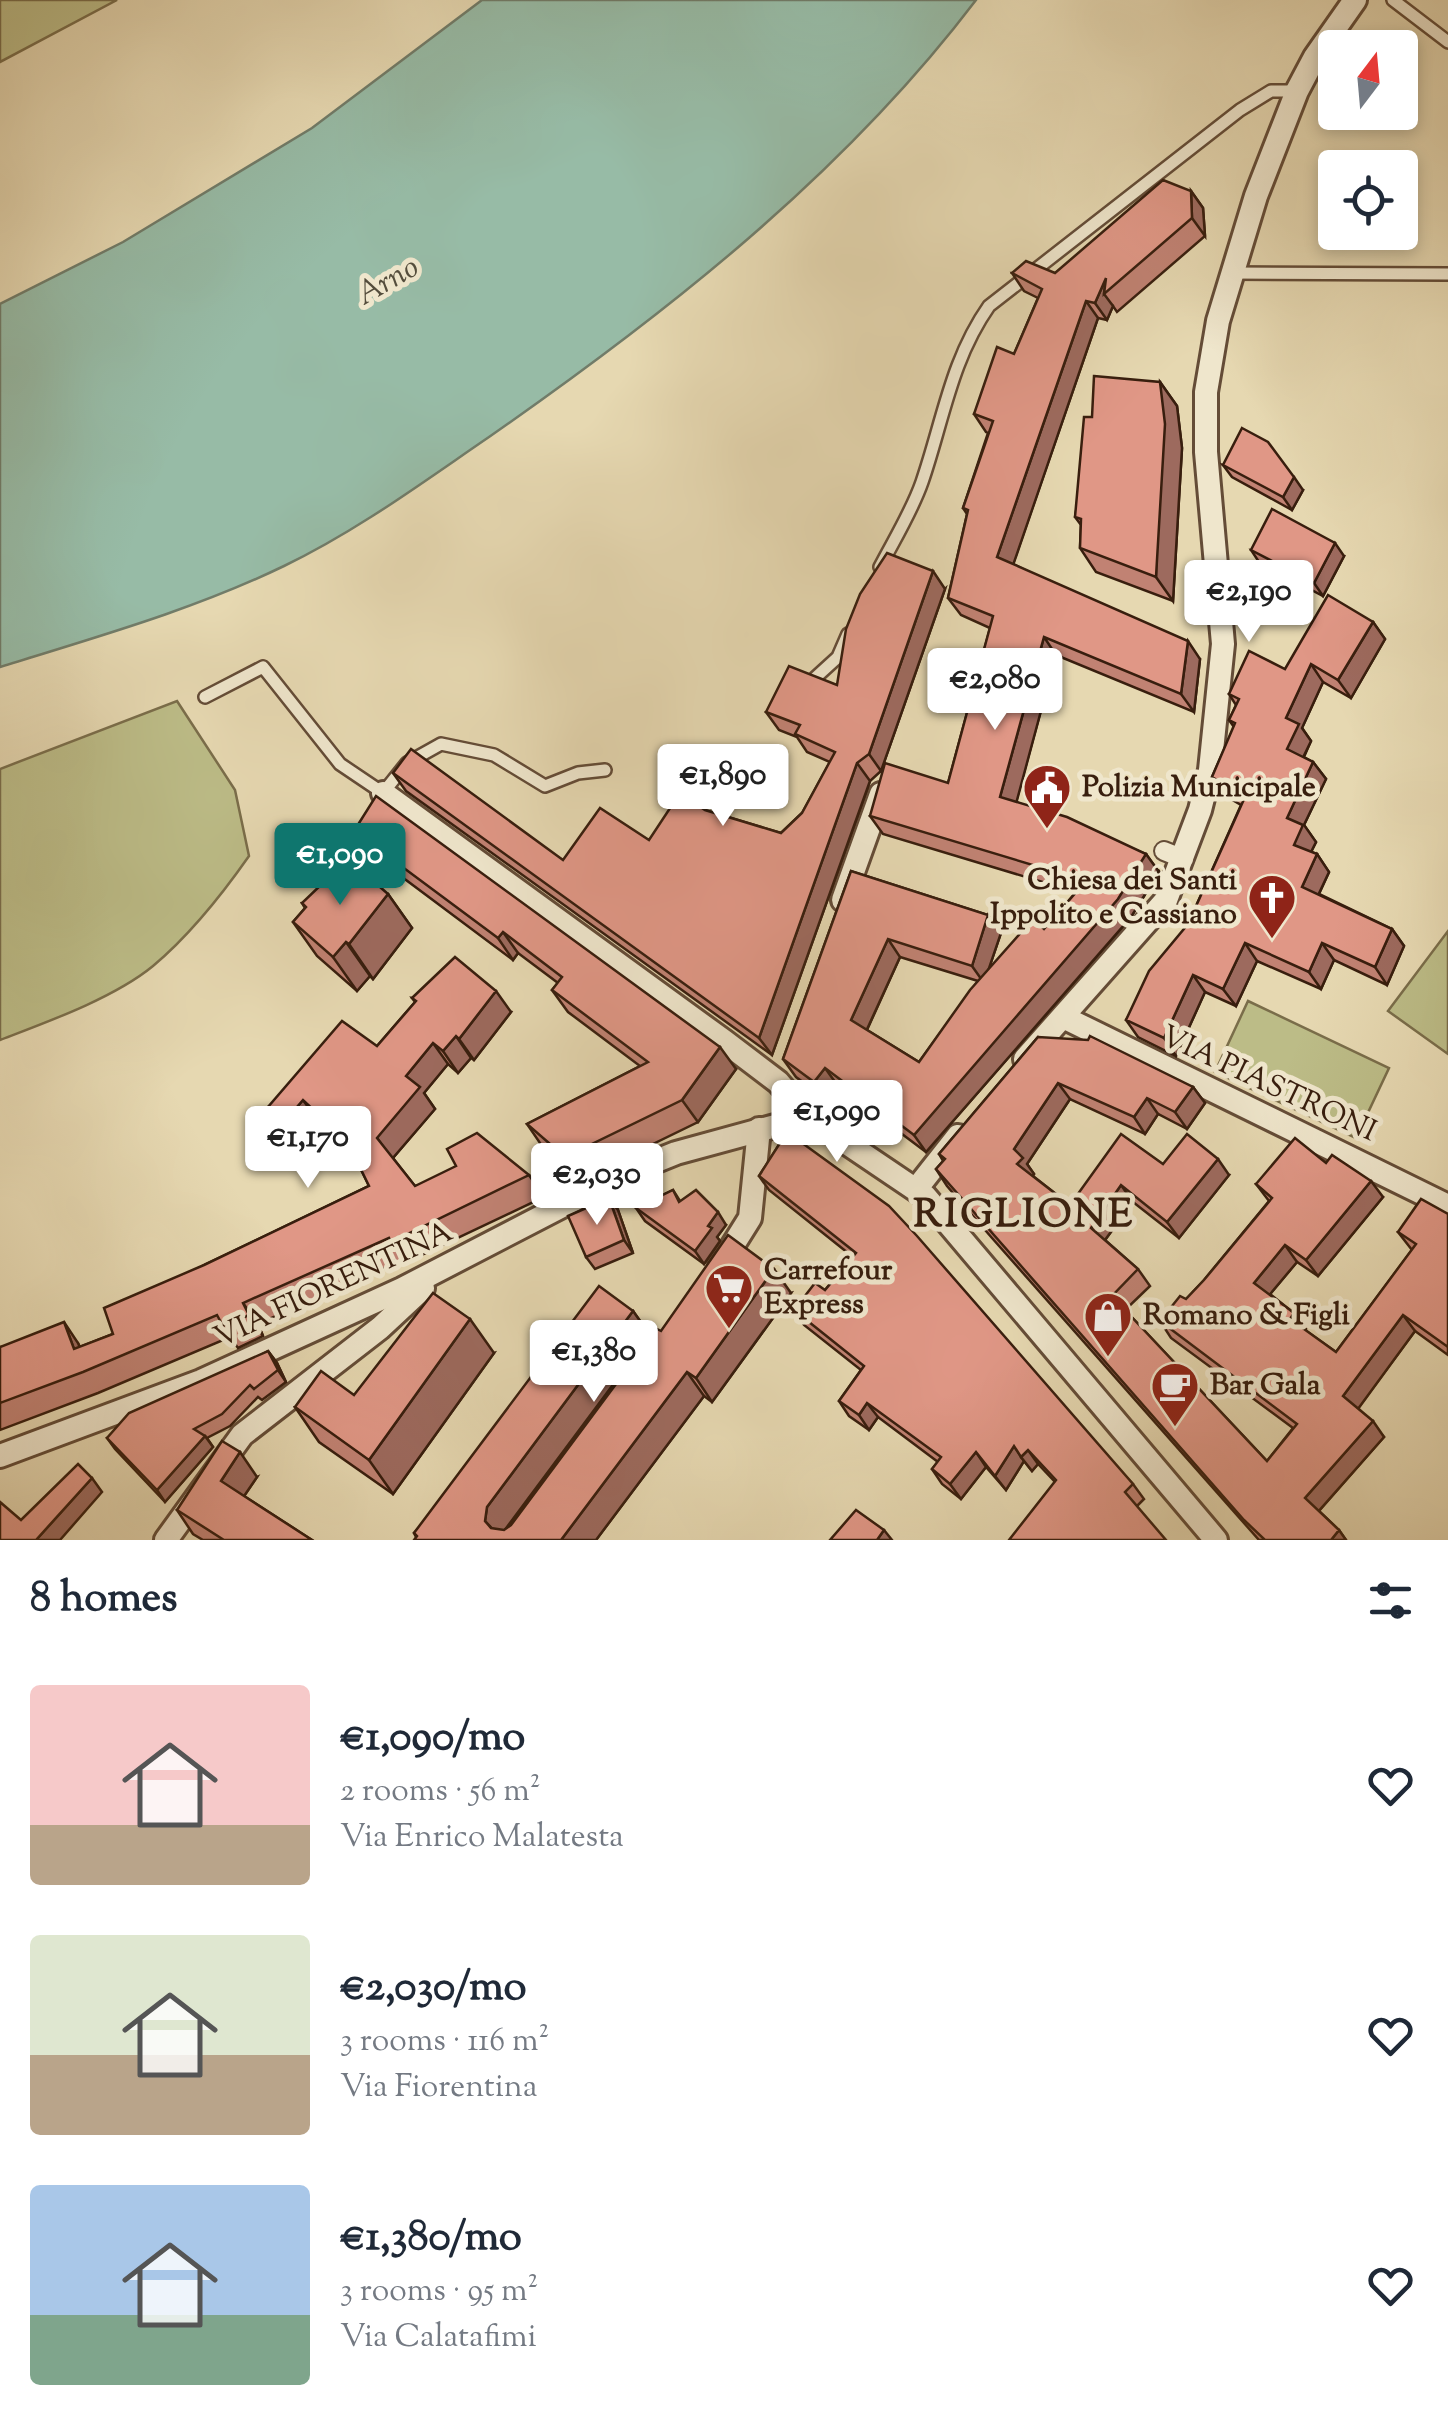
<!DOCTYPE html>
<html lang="en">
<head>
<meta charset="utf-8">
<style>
	body { margin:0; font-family:"Sorts Mill Goudy",serif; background:#f6f6f7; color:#1f2937; height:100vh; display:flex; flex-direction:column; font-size:38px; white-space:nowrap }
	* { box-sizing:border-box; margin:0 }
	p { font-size:32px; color:#747a83 }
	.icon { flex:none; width:55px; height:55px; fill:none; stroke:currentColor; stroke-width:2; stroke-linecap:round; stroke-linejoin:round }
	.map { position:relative; height:1540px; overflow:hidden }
	.side { display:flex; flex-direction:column; background:#fff; flex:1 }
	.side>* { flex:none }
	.needle { width:65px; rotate:16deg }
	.tools { position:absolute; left:1318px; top:30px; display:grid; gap:20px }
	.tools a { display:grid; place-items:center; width:100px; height:100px; border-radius:10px; background:#fff; box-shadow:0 5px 15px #0003; font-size:50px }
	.price { position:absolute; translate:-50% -85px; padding:0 22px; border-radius:10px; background:#fff; color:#222; font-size:32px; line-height:65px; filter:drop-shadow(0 2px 5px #0008) }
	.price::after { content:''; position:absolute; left:50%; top:60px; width:30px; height:22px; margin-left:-15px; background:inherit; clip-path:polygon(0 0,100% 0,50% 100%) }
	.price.current { background:#0f766e; color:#fff }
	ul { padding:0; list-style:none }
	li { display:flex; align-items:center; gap:30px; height:250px; padding:0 30px }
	li span { display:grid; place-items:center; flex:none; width:280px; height:200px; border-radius:10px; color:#555 }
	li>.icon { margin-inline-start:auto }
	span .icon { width:120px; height:120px; fill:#fffc; stroke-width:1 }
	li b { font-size:42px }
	h2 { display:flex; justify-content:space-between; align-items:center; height:120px; padding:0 30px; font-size:42px }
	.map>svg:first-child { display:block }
	.green { fill:#bcbc87; stroke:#7a6d4a; stroke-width:2.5 }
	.water { fill:#97bba6; stroke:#717c69; stroke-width:2.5 }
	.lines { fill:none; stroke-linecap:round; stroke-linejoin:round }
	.service-casing { stroke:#644c37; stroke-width:16 }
	.pedestrian-casing { stroke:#644c37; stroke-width:22 }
	.minor-casing { stroke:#644c37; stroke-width:28 }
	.service { stroke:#efe6cc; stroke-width:11 }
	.pedestrian { stroke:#efe6cc; stroke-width:18 }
	.minor { stroke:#efe6cc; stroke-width:22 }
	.wall { fill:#c18273; stroke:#381e0e; stroke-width:2.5; fill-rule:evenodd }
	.shaded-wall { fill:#9d6a5e; stroke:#381e0e; stroke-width:2.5 }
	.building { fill:#e09786; stroke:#381e0e; stroke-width:2.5 }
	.labels { text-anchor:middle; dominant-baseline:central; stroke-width:10; stroke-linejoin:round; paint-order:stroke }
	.poi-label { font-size:30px; font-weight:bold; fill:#381e0e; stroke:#efe6cc; text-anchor:start }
	.street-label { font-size:30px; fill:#381e0e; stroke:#efe6cc }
	.water-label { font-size:32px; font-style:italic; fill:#544d3c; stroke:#efe6cc }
	.district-label { font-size:40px; font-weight:bold; letter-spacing:2.5px; fill:#381e0e; stroke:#efe6cc }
</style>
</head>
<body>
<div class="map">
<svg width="1448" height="1540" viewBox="0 0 1448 1540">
	<rect width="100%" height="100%" fill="#e6d8b1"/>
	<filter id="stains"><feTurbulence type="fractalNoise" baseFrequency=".002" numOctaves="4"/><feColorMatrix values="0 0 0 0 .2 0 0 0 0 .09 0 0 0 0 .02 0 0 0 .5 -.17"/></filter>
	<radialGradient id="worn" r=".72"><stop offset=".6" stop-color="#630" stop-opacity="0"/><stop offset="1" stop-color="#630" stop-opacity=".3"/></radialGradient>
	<g class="green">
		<polygon points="0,0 117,0 0,62"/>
		<path d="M177 701 235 790 249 856C221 896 190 935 153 966 114 998 47 1022 0 1040V769Z"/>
		<polygon points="1448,931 1448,1054 1388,1011"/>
		<polygon points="1248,1001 1389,1068 1356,1138 1215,1072"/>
	</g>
	<path class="water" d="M482 0H976C844 174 667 313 489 437 423 482 357 531 284 566 193 610 96 637 0 667V304L123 242 312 128Z"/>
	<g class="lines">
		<g class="service-casing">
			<g id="service">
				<polyline points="1393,0 1448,42"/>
				<polyline points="1232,273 1448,274"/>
				<path d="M880 567C894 540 912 511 922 482 943 421 951 360 989 306L1240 110 1271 91H1297"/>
				<polyline points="815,678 838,657 848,634"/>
				<polyline points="205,697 263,667 340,764 383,793 407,763 441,744 494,755 545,786 578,773 605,770"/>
			</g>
		</g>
		<g class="pedestrian-casing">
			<polyline id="pedestrian" points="1164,851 1184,859"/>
		</g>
		<g class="minor-casing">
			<g id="minor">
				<polyline points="383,793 724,1041 778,1082 808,1117"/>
				<polyline points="843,900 881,794"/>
				<polyline points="1063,1017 1448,1206"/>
				<polyline points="1025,1059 1166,900 1200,810 1210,770 1223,644 1206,452 1206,392 1218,321 1256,196 1297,91 1315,57 1355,0"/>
				<polyline points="917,1188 958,1136"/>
				<polyline points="720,1266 750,1218 759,1129"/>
				<polyline points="0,1456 201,1381 402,1289 624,1174 676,1153 808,1117 925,1196 1216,1540"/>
				<polyline points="166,1540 242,1435 380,1328 423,1288"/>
			</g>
		</g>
		<use href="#service" class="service"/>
		<use href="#pedestrian" class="pedestrian"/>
		<use href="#minor" class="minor"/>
	</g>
	<g class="wall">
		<path d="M1191 191 1203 208 1205 236 1117 312 1113 306 1107 320 1098 318 1013 564 1200 659 1194 712 1056 655 1016 802 1146 854 1159 872 1131 917 926 1152 838 1086 827 1100 796 1077 783 1059 851 871 988 915 1001 933 989 968 1044 929 1076 892 883 834 870 816 948 783 990 628 961 615 948 598 967 514 963 508 988 433 986 432 974 414 1014 354 1038 298 1024 291 1012 273H1055ZM900 957 978 981 919 1062 867 1030Z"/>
		<polygon points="1160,382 1177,406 1182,448 1173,601 1096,572 1080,548 1081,525 1075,517 1092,417"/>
		<polygon points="1223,465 1303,490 1292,510 1232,477"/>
		<polygon points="1251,550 1344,556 1323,596 1259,562"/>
		<polygon points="945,589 881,771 870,781 772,1055 406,791 393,773 563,860 649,840 705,810 781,833 802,813 830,762 807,752 797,737 779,730 766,712 837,685"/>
		<polygon points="1373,622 1385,639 1351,698 1323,682 1302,728 1311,741 1304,757 1313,762 1326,779 1304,825 1316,842 1311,852 1317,854 1329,872 1319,894 1392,929 1404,946 1387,985 1334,960 1321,989 1257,961 1236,1006 1205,992 1176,1056 1138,1037 1126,1020 1188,924 1241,805 1224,795 1212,777 1234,727 1229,720 1236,705 1229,694 1285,669"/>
		<polygon points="354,831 736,1069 698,1122 581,1179 542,1146 527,1124 640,1066 568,1012 552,990 558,983 518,953 513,960 370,853"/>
		<polygon points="388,894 412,928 373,979 370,976 357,991 317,956 293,922 305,908 302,903"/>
		<polygon points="412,998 511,1012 474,1060 471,1058 458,1073 448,1064 424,1093 435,1109 393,1158 415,1186 529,1175 544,1197 405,1263 403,1260 258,1324 263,1336 238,1348 230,1337 98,1393 0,1430 0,1347 78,1343 80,1347 113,1334 204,1265 369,1186 354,1155 318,1121 293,1150 268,1107 377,1046 415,1002"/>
		<polygon points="1038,1037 1193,1087 1205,1103 1187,1129 1158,1114 1145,1134 1070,1099 1027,1164 1034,1174 1033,1176 1070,1205 1163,1164 1229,1175 1179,1238 1133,1202 1105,1240 1138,1269 1150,1286 1125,1310 1267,1461 1293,1428 1171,1338 1160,1321 1186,1299 1204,1280 1269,1201 1256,1184 1326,1163 1383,1197 1318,1276 1297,1262 1270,1294 1294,1313 1305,1330 1336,1352 1412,1250 1398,1232 1448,1214 1448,1355 1415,1331 1358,1408 1384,1437 1319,1511 1339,1530 1346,1540 1259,1540 992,1238 947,1186 936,1169 943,1161 939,1154"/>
		<polygon points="787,1132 1133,1484 1144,1499 1137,1506 1055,1482 1038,1464 1032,1471 1024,1461 1006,1490 986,1467 961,1499 942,1484 932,1469 938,1462 878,1417 869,1430 849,1416 839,1401 861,1370 804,1325 794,1310 825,1290 853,1257 769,1190 759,1176"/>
		<polygon points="673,1190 680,1201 726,1225 717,1237 720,1241 704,1264 645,1221 636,1208"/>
		<polygon points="618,1210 633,1253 595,1269 586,1257"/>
		<polygon points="791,1293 712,1402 704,1396 596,1540 416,1537 414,1533 633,1311 650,1335 506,1529 511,1525 661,1331"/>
		<polygon points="268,1351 277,1363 286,1382 262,1400 258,1397 230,1426 207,1438 213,1447 165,1502 115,1449 107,1438"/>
		<polygon points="494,1353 393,1494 319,1442 295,1407 354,1395"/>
		<polygon points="257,1477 244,1496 312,1540 203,1540 193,1534 177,1510"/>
	</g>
	<g class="shaded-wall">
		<polygon points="1191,191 1203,208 1205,236 1192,218"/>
		<polygon points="1106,278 1104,294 1113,306 1107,320 1095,303"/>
		<polygon points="1086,301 1098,318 1010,574 997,557"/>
		<polygon points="1160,382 1177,406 1182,448 1173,601 1156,577"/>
		<polygon points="1294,477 1303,490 1292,510 1283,497"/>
		<polygon points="1335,543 1344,556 1323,596 1314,583"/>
		<polygon points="933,571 945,589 881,771 869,754"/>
		<polygon points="1373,622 1385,639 1351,698 1338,680"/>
		<polygon points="1044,637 1056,655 1013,815 1000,797"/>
		<polygon points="1188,641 1200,659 1194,712 1181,694"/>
		<polygon points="1311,664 1323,682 1302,728 1311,741 1299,766 1287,749 1286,718"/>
		<polygon points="1313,762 1326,779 1304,825 1316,842 1306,862 1294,845 1287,818"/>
		<polygon points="857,763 870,781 772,1055 759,1038"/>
		<polygon points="1146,854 1159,872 1131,917 926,1152 914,1135"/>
		<polygon points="1317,854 1329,872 1314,904 1302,887"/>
		<polygon points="388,894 412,928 373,979 349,944"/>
		<polygon points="988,915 1001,933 984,983 972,966"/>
		<polygon points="1392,929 1404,946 1387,985 1375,967"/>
		<polygon points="503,932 518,953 513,960 498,938"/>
		<polygon points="888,939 900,957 863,1038 851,1020"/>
		<polygon points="346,942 370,976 357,991 333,957"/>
		<polygon points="1245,943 1257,961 1236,1006 1223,989"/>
		<polygon points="1322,943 1334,960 1321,989 1309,972"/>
		<polygon points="1193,975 1205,992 1176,1056 1164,1038"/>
		<polygon points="496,991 511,1012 474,1060 459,1039"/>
		<polygon points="456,1036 471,1058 458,1073 443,1051"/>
		<polygon points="433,1043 448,1064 424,1093 435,1109 392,1159 377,1138 406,1076"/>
		<polygon points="720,1047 736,1069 698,1122 682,1100"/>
		<polygon points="825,1068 838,1086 827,1100 814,1082"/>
		<polygon points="1058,1083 1070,1099 1027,1164 1034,1174 1029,1180 1017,1164 1014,1149"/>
		<polygon points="1193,1087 1205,1103 1187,1129 1175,1112"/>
		<polygon points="1147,1098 1158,1114 1145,1134 1134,1117"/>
		<polygon points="303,1100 318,1121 293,1150 278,1129"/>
		<polygon points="1218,1159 1229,1175 1179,1238 1167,1222"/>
		<polygon points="1371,1181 1383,1197 1318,1276 1306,1260"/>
		<polygon points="1121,1185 1133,1202 1102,1244 1091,1228"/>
		<polygon points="609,1198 618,1210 633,1253 624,1240"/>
		<polygon points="718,1212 726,1225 717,1237 720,1241 704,1264 695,1251 708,1226"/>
		<polygon points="1285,1245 1297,1262 1266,1299 1254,1283"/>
		<polygon points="774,1269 791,1293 712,1402 696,1378"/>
		<polygon points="243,1303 258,1324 263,1336 249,1315"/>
		<polygon points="633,1311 650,1335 504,1531 503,1540 485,1521 487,1507"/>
		<polygon points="1294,1313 1306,1329 1301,1335 1290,1319"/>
		<polygon points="1403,1315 1415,1331 1355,1413 1343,1396"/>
		<polygon points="470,1319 494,1353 393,1494 369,1460"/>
		<polygon points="64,1322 78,1343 89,1370 74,1349"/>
		<polygon points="268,1351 277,1363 286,1382 278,1370"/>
		<polygon points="687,1372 704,1396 596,1540 561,1540"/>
		<polygon points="867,1403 878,1417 869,1430 859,1415"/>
		<polygon points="1373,1421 1384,1437 1316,1514 1305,1498"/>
		<polygon points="205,1436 213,1447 165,1502 157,1490"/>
		<polygon points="1014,1446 1024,1461 1006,1490 995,1476"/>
		<polygon points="1028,1450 1038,1464 1032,1471 1021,1457"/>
		<polygon points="240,1452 257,1477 238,1505 221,1481"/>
		<polygon points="976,1452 986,1467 961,1499 950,1484"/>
		<polygon points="92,1478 102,1492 60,1540 36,1540"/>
		<polygon points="884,1530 892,1540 877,1540"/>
		<polygon points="1339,1530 1346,1540 1331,1540"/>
	</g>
	<g class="building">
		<polygon points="1163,180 1191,191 1192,218 1104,294 1106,278 1095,303 1086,301 997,557 1188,641 1181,694 1044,637 1000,797 1067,817 1146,854 1118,899 914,1135 825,1068 814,1082 783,1059 851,871 988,915 972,966 888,939 851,1020 919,1062 970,990 1033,919 1044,929 1086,881 870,816 885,763 948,783 993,616 948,598 968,510 963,508 993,421 974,414 997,347 1014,354 1042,289 1012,273 1026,261 1055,273"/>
		<polygon points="1094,376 1160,382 1165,424 1156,577 1080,548 1081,519 1075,517 1084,417 1092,417"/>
		<polygon points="1242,428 1268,442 1294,477 1283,497 1223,465"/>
		<polygon points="1272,509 1335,543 1314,583 1251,550"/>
		<polygon points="887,553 933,571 869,754 857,763 759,1038 393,773 411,749 563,860 600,808 649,840 680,793 705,810 781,833 802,813 835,752 795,734 800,725 766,712 789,666 837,685 846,629 860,594"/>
		<polygon points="1328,595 1373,622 1338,680 1311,664 1286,718 1299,724 1287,749 1313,762 1287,818 1303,825 1294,845 1317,854 1302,887 1392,929 1375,967 1322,943 1309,972 1245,943 1223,989 1193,975 1164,1038 1126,1020 1149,971 1188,924 1245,797 1212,777 1235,723 1229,720 1239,699 1229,694 1249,651 1285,669"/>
		<polygon points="376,796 720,1047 682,1100 565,1157 527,1124 648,1062 552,990 562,977 503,932 498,938 354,831"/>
		<polygon points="348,859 388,894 349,944 346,942 333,957 293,922 306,907 302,903"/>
		<polygon points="455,957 496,991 459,1039 456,1036 443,1051 433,1043 406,1076 420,1087 377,1138 415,1186 456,1166 447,1149 477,1133 529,1175 391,1242 389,1238 243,1303 249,1315 223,1326 217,1315 83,1372 0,1403 0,1347 64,1322 74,1349 113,1334 104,1308 204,1265 369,1186 347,1141 303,1100 278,1129 268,1107 342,1021 377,1046 416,1001 412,998"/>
		<polygon points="1090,1036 1193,1087 1175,1112 1147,1098 1134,1117 1058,1083 1014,1149 1023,1158 1017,1164 1070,1205 1121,1134 1163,1164 1187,1134 1218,1159 1167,1222 1121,1185 1091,1228 1138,1269 1112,1296 1267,1461 1297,1424 1160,1321 1180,1296 1186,1299 1204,1280 1272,1198 1256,1184 1295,1138 1326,1163 1332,1155 1371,1181 1306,1260 1285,1245 1254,1283 1294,1313 1290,1319 1336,1352 1416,1244 1398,1232 1421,1199 1448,1214 1448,1347 1403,1315 1343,1396 1373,1421 1305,1498 1339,1530 1331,1540 1265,1540 1244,1520 936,1169 945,1159 939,1154 1038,1037 1088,1040"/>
		<polygon points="787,1132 889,1206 917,1236 1133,1484 1125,1492 1166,1540 1009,1540 1056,1480 1028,1450 1021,1457 1014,1446 995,1476 976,1452 950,1484 932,1469 941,1457 867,1403 859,1415 839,1401 864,1366 794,1310 815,1283 825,1290 856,1253 759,1176"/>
		<polygon points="673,1190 679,1202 696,1190 718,1212 708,1226 712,1228 695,1251 636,1208"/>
		<polygon points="609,1198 624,1240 586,1257 568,1216"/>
		<polygon points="728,1235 774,1269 696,1378 687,1372 561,1540 414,1540 417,1536 414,1533 599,1286 633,1311 487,1507 485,1521 491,1528 504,1530 511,1525 657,1329 661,1331"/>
		<polygon points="433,1293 470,1319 369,1460 295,1407 321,1371 354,1395"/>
		<polygon points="268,1351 278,1370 254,1389 250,1385 222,1414 194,1429 205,1436 157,1490 107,1438 129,1413"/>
		<polygon points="222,1441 240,1452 221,1481 312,1540 224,1540 177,1510"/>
		<polygon points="78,1464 92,1478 36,1540 0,1540 0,1502 21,1520"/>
		<polygon points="856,1510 884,1530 877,1540 830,1540"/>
	</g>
	<defs>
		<g id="civic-pin" transform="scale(2.5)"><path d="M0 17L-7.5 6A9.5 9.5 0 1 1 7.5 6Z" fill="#8f2418" stroke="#efe6cc"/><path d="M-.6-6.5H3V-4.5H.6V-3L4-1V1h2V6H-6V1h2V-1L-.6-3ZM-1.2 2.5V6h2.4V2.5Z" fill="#fff"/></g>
		<g id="church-pin" transform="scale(2.5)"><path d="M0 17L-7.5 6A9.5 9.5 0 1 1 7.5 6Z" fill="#8f2418" stroke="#efe6cc"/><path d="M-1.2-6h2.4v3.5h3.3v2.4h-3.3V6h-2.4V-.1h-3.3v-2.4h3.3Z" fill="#fff"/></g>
		<g id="supermarket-pin" transform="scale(2.5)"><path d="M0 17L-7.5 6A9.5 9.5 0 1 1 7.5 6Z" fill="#8f2418" stroke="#efe6cc"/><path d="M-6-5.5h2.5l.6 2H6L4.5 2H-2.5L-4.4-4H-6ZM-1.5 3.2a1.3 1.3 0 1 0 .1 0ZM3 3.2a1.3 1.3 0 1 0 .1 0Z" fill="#fff"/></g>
		<g id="shop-pin" transform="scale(2.5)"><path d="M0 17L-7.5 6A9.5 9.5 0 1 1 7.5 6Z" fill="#8f2418" stroke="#efe6cc"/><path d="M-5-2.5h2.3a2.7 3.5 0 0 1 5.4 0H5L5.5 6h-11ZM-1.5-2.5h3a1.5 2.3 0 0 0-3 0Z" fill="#fff"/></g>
		<g id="cafe-pin" transform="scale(2.5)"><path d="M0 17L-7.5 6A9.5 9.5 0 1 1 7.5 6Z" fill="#8f2418" stroke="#efe6cc"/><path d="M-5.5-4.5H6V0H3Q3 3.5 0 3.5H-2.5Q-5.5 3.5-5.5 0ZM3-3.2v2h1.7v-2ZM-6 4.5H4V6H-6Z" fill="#fff"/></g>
	</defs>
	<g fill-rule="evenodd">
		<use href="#civic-pin" x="1047" y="788"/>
		<use href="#church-pin" x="1272" y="898"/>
		<use href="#supermarket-pin" x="729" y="1288"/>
		<use href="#shop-pin" x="1108" y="1316"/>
		<use href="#cafe-pin" x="1175" y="1386"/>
	</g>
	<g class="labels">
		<g class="poi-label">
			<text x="1082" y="788">Polizia Municipale</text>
			<text x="1237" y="881" text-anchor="end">Chiesa dei Santi<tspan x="1237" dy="34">Ippolito e Cassiano</tspan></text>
			<text x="764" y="1271">Carrefour<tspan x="764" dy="34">Express</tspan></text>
			<text x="1143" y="1316">Romano &amp; Figli</text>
			<text x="1210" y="1386">Bar Gala</text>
		</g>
		<g class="street-label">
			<text transform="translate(1268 1085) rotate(25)">VIA PIASTRONI</text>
			<text transform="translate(334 1286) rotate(-25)">VIA FIORENTINA</text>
		</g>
		<g class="water-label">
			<text transform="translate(388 282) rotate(-30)">Arno</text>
		</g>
		<g class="district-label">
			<text x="1024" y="1216">RIGLIONE</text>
		</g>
	</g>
	<rect width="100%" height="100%" filter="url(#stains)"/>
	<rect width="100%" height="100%" fill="url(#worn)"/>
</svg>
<div class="tools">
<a><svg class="needle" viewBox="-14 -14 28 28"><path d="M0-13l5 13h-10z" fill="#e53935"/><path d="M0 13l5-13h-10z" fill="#747a83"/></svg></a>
<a><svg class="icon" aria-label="locate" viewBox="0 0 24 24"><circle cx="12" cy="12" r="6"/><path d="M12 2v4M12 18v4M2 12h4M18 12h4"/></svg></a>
</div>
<b class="price" style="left:1249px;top:645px">€2,190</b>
<b class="price" style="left:995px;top:733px">€2,080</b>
<b class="price" style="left:723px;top:829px">€1,890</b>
<b class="price current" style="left:340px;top:908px">€1,090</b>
<b class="price" style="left:837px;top:1165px">€1,090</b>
<b class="price" style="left:308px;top:1191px">€1,170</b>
<b class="price" style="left:597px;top:1228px">€2,030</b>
<b class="price" style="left:594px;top:1405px">€1,380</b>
</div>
<section class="side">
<h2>8 homes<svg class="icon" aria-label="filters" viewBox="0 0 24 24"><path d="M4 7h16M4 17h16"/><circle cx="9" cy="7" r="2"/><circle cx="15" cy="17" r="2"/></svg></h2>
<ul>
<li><span style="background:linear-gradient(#f6c9c9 70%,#b9a48a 0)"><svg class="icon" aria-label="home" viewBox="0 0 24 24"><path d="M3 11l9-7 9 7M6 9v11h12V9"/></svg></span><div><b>€1,090/mo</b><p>2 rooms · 56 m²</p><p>Via Enrico Malatesta</p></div><svg class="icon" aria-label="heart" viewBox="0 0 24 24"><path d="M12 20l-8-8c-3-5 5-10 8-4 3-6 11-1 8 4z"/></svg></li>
<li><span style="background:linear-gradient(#dfe7d0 60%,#b9a48a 0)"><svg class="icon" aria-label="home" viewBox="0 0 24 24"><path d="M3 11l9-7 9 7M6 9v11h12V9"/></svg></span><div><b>€2,030/mo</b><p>3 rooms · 116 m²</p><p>Via Fiorentina</p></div><svg class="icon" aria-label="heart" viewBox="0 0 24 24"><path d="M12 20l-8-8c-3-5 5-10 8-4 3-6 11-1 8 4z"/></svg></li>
<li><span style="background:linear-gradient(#a9c7e8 65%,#7fa58c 0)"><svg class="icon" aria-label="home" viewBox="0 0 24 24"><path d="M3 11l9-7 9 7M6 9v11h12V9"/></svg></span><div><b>€1,380/mo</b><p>3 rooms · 95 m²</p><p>Via Calatafimi</p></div><svg class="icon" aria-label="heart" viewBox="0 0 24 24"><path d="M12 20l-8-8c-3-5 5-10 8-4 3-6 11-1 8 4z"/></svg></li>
</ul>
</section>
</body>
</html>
